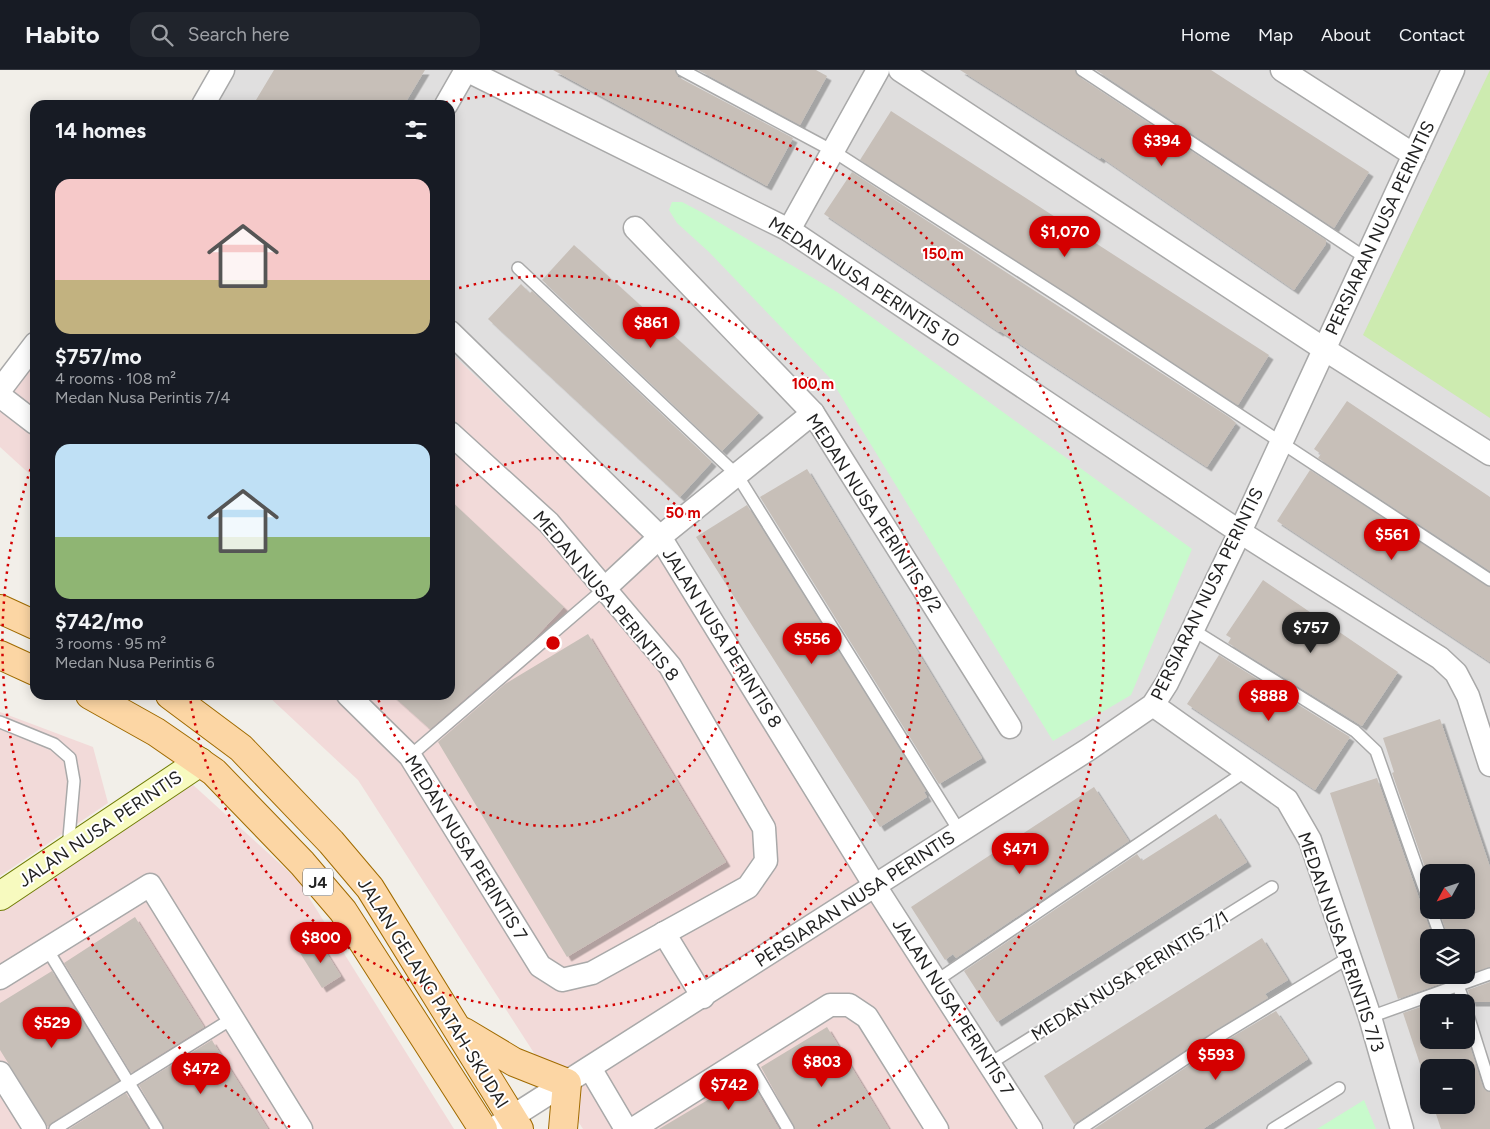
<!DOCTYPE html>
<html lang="en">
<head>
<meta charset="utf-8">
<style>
	body { margin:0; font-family:Figtree,sans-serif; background:#20242c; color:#f1f3f6; height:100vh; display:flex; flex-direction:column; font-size:19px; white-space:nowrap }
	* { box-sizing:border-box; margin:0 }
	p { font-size:16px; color:#9ea1a6 }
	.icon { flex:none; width:28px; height:28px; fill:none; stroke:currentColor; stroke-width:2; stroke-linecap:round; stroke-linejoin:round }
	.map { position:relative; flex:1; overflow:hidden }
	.details { position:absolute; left:30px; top:30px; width:425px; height:600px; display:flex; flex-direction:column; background:#171b24; border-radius:15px; box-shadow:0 2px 12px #0003 }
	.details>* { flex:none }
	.needle { width:32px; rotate:230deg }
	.buttons { position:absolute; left:1420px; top:794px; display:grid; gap:10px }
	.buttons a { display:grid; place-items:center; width:55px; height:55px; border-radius:10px; background:#171b24; box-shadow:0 2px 12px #0003; font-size:25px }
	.price { position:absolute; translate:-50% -42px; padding:0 11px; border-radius:18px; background:#d40000; color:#fff; font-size:16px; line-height:32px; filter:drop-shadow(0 1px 2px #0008) }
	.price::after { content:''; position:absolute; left:50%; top:30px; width:15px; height:11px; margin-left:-8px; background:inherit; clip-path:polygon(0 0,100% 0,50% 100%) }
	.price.current { background:#222; color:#fff }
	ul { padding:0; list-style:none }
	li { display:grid; align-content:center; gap:10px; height:265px; padding:0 25px }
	li span { display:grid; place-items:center; height:155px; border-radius:15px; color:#555 }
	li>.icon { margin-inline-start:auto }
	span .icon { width:90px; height:90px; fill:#fffc; stroke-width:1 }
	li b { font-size:21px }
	h2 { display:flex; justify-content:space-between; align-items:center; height:60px; padding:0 25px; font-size:21px }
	header { display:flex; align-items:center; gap:30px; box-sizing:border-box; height:70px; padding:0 25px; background:#171b24; border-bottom:1px solid #363941 }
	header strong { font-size:24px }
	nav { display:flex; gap:28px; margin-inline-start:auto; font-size:18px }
	.search { width:350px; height:45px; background:#20242c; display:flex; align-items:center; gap:12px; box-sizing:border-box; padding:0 18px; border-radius:15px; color:#9ea1a6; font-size:19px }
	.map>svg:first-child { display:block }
	.residential { fill:#e0dfdf; fill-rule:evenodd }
	.commercial { fill:#f2dad9 }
	.grass { fill:#cdebb0 }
	.park { fill:#c8facc }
	.building { fill:#c7bfb8; filter:url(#shadow) }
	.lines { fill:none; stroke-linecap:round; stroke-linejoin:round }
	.lane-casing { stroke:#a9a9a9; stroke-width:14 }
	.street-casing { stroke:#a9a9a9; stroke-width:25 }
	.secondary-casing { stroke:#707d05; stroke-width:30 }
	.primary-casing { stroke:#a06b00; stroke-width:30 }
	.lane { stroke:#fff; stroke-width:11 }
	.street { stroke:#fff; stroke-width:22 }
	.secondary { stroke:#f7fabf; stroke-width:28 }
	.primary { stroke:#fcd6a4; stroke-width:28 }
	.ring { fill:none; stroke:#d40000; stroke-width:2.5; stroke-dasharray:2.5 5 }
	.labels { text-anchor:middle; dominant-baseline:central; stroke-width:4; stroke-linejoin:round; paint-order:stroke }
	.shield { fill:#fff; stroke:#646464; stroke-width:1 }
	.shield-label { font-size:16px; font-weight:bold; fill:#222 }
	.street-label { font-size:18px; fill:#222; stroke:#fff }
	.centre { fill:#d40000; stroke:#fff; stroke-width:2.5 }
	.ring-label { font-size:15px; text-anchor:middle; font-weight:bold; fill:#d40000; stroke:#fff; stroke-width:4; stroke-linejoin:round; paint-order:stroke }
</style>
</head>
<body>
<header>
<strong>Habito</strong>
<div class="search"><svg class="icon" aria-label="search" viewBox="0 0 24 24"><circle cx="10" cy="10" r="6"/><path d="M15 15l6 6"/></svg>Search here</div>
<nav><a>Home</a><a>Map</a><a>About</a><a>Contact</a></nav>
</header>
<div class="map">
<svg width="1490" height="1059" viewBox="0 0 1490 1059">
	<defs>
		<filter id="shadow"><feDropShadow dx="4.5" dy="4.5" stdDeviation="0" flood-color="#0004"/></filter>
	</defs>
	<rect width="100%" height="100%" fill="#f2efe9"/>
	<path class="residential" d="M221 0H1490V1059H1016L652 474 450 282V35H201ZM1429 802H1466V840H1429ZM1429 868H1466V905H1429ZM1429 932H1466V970H1429ZM1429 998H1466V1035H1429Z"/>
	<g class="commercial">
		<polygon points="35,276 35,409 0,377 0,322"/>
		<polygon points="450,282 652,474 1016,1059 583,1059 358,710 267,625 450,625"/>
		<polygon points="0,642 93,677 108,733 0,806"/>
		<polygon points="181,704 298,810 454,1059 0,1059 0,826"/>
	</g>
	<polygon class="grass" points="1490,0 1490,348 1363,265"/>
	<g class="park">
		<polygon points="672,132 682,132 703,143 837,222 1192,479 1131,625 1053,671 830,308 709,182 677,153 669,140"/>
		<polygon points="1364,1030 1376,1059 1317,1059"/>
	</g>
	<g class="building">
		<polygon points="274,0 425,0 404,35 253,35"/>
		<polygon points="553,0 675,0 678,7 793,68 767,116"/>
		<polygon points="698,0 816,0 827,6 800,55"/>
		<polygon points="960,0 1075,0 1078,6 1326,170 1326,174 1294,220 1101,87 1100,89"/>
		<polygon points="1096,0 1211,0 1369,102 1334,158"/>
		<polygon points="891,41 1269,285 1238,335 860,90"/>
		<polygon points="852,102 1229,347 1236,353 1207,397 1000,261 999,262 824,144"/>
		<polygon points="574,175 759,343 722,381 542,210"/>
		<polygon points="521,214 530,223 532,221 712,392 680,427 488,249"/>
		<polygon points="1347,331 1490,427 1490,501 1318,388 1321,384 1314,379"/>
		<polygon points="807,399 982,688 939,714 760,427"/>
		<polygon points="1310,400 1490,517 1490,592 1277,451"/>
		<polygon points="450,430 564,537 533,570 430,659 392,625 450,625"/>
		<polygon points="747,435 926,721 924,722 927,727 880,757 696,467"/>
		<polygon points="1263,510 1398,602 1362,656 1228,573 1231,568 1226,565"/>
		<polygon points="588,564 726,792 567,887 438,672 505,614"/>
		<polygon points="1219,585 1350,667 1315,720 1187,634"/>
		<polygon points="1440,649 1490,797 1490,897 1466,905 1466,868 1448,868 1439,840 1466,840 1466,802 1429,802 1429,809 1392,703 1394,702 1383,668"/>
		<polygon points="1377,708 1433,868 1429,868 1429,905 1447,905 1448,911 1398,929 1330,723"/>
		<polygon points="1094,717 1129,771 956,888 953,884 945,890 911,837"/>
		<polygon points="1216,744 1247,792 997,952 964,901 1137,784 1142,791"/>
		<polygon points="135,847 204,957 131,1003 64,893"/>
		<polygon points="1262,868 1288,910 1265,924 1268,928 1214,961 1074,1054 1044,1006"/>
		<polygon points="319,871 341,906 322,918 300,883"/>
		<polygon points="52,901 119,1011 51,1053 48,1057 0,980 0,933"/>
		<polygon points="1490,912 1490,932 1471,932 1468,920"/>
		<polygon points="1429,934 1429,970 1468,970 1483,1017 1490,1022 1490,1059 1441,1059 1433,1035 1466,1035 1466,998 1429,998 1429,1008 1425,1009 1403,943"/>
		<polygon points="1276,941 1308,989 1203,1059 1094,1059 1222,973"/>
		<polygon points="827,957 889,1059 795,1059 761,997"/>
		<polygon points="212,970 213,972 268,1059 164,1059 139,1015"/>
		<polygon points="748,1006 779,1059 659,1059"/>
		<polygon points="126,1023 148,1059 69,1059"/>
	</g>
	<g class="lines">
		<g class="lane-casing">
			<g id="lane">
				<polyline points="682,0 833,81 1068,232 1490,510"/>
				<polyline points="1082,0 1366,188"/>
				<polyline points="518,198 737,405 960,762"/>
				<polyline points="1193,560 1355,661 1376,681 1429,832"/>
				<polyline points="0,652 54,674 70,688 74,711 68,779"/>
				<polyline points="410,686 604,519"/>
				<polyline points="1431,840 1441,868"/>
				<polyline points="47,879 157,1059"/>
				<polyline points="1454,905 1464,932"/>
				<polyline points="936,911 1246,701"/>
				<polyline points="1466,939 1490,1015"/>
				<polyline points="1370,947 1490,904"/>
				<polyline points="747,989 788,1059"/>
				<polyline points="989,994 1272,817"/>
				<polyline points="55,1059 233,948"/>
				<polyline points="1080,1059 1218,967 1348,888"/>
				<polyline points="1273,1059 1339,1018"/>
			</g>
		</g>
		<g class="street-casing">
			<g id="street">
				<polyline points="466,0 789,160 1240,462 1440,588 1456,603 1468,626 1490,695"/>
				<polyline points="900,0 1324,279 1490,384"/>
				<polyline points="1282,0 1414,85"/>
				<polyline points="203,35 223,0"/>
				<polyline points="446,35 466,0"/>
				<polyline points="635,158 813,343 1010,657"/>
				<polyline points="789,160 878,0"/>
				<polyline points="450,262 660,467 875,816 1031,1059"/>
				<polyline points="0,320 35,274"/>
				<polyline points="0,326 35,353"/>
				<polyline points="604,519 660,467 813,343"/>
				<polyline points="348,625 410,686 540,896 562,910 592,903 748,817 766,791 764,758 670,596 549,453 450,363"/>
				<polyline points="1153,635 1287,730 1310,770 1370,947 1402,1059"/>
				<polyline points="664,863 703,927"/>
				<polyline points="0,908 150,815 301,1059"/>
				<polyline points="590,998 626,1059"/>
				<polyline points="0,1003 35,1059"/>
				<polyline points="493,1059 1089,679 1153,635 1167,613 1240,462 1453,0"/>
				<polyline points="633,1059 830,935 849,935 867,947 937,1059"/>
			</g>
		</g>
		<g class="secondary-casing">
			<polyline id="secondary" points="0,826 200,692"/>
		</g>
		<g class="primary-casing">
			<g id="primary">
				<polyline points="0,539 35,555"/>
				<polyline points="0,585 35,601"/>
				<polyline points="90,625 156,662 214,702 302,793 343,841 483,1059"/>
				<polyline points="170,625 241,678 331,772 370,818 519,1059"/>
				<polyline points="464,962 514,992 567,1013 563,1059"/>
			</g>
		</g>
		<use href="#lane" class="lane"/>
		<use href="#street" class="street"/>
		<use href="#secondary" class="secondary"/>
		<use href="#primary" class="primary"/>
	</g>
	<g class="ring">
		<path d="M450 420A184 184 0 1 1 377 625"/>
		<path d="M452 220A367 367 0 1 1 190 627"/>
		<path d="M290 1057A551 551 0 0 1 34 389M438 34A551 551 0 0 1 816 1057"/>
	</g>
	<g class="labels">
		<rect class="shield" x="303" y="798.5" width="30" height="27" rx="4"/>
		<g class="shield-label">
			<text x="318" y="812">J4</text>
		</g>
		<g class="street-label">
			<text transform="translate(1380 158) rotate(-65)">PERSIARAN NUSA PERINTIS</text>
			<text transform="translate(864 212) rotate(33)">MEDAN NUSA PERINTIS 10</text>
			<text transform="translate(874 443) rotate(57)">MEDAN NUSA PERINTIS 8/2</text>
			<text transform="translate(1207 524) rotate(-64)">PERSIARAN NUSA PERINTIS</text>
			<text transform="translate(606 526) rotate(50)">MEDAN NUSA PERINTIS 8</text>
			<text transform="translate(722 568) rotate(58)">JALAN NUSA PERINTIS 8</text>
			<text transform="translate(100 759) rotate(-34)">JALAN NUSA PERINTIS</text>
			<text transform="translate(466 778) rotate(58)">MEDAN NUSA PERINTIS 7</text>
			<text transform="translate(855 829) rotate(-33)">PERSIARAN NUSA PERINTIS</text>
			<text transform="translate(1341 872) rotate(71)">MEDAN NUSA PERINTIS 7/3</text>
			<text transform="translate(1130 906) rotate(-32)">MEDAN NUSA PERINTIS 7/1</text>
			<text transform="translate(433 923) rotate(58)">JALAN GELANG PATAH-SKUDAI</text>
			<text transform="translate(953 937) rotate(57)">JALAN NUSA PERINTIS 7</text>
		</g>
	</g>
	<circle cx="553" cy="573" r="8" class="centre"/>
	<g class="ring-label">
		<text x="943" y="189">150 m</text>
		<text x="813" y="319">100 m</text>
		<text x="683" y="448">50 m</text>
	</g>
</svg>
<div class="buttons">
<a><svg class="needle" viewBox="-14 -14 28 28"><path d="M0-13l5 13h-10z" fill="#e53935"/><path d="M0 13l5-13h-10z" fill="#9ea1a6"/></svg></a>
<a><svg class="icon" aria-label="layers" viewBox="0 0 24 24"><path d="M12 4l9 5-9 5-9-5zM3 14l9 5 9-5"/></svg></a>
<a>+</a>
<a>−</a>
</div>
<b class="price" style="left:1162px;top:97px">$394</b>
<b class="price" style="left:1065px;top:188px">$1,070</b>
<b class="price" style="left:651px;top:279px">$861</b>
<b class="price" style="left:1392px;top:491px">$561</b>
<b class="price current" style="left:1311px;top:584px">$757</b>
<b class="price" style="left:812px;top:595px">$556</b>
<b class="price" style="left:1269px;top:652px">$888</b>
<b class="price" style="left:1020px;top:805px">$471</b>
<b class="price" style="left:321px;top:894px">$800</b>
<b class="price" style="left:52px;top:979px">$529</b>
<b class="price" style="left:1216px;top:1011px">$593</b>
<b class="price" style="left:822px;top:1018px">$803</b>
<b class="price" style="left:201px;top:1025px">$472</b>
<b class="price" style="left:729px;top:1041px">$742</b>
<section class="details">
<h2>14 homes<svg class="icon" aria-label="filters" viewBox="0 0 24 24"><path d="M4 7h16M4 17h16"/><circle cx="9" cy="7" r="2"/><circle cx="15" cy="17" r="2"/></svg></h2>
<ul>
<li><span style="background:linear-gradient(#f6c9c9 65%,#c2b280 0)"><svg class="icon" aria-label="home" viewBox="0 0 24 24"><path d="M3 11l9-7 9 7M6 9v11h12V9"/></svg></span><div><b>$757/mo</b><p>4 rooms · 108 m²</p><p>Medan Nusa Perintis 7/4</p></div></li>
<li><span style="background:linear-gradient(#bfe0f5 60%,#8fb573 0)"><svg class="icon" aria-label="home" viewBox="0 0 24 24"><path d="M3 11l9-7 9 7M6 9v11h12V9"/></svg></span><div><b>$742/mo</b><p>3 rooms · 95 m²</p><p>Medan Nusa Perintis 6</p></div></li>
</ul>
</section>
</div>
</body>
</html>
